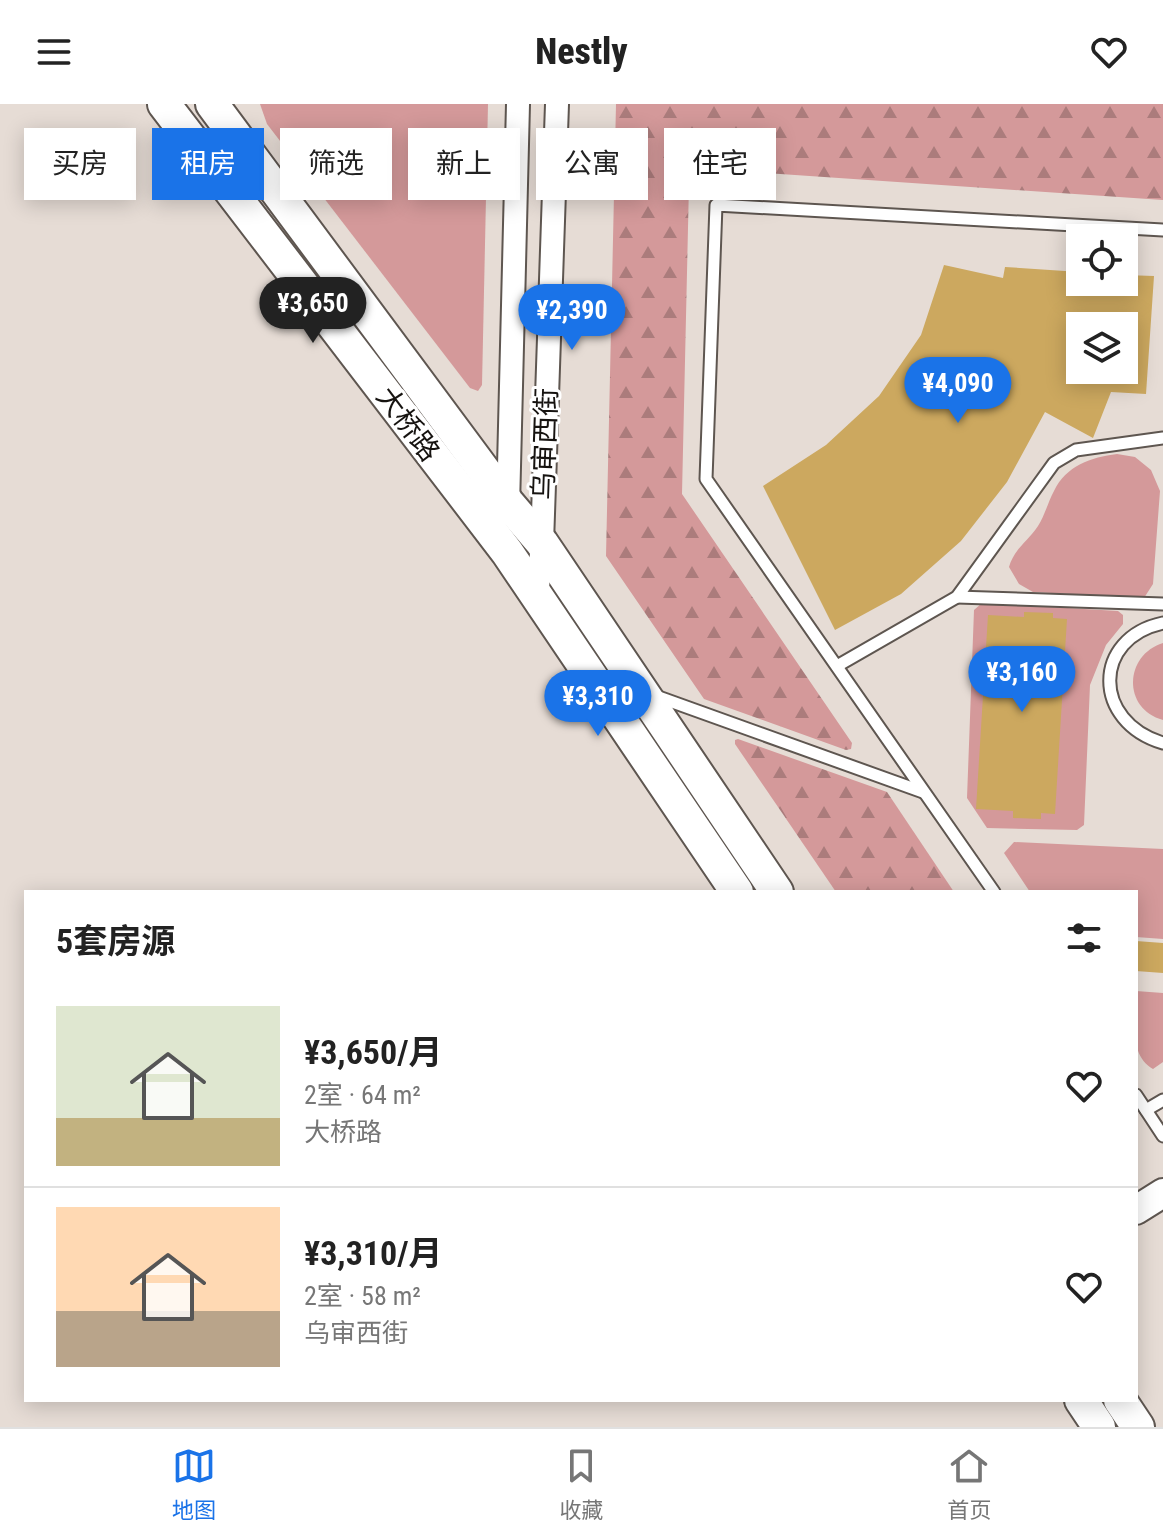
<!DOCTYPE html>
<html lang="zh">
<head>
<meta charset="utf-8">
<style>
	body { margin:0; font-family:"Roboto Condensed","Noto Sans SC",sans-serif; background:#f2f2f2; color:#222; height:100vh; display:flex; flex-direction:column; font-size:30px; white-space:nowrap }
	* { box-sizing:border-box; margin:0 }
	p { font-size:26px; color:#767676 }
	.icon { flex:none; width:44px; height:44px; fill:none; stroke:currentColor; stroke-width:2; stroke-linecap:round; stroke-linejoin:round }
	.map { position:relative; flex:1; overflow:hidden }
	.side { position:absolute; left:24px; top:786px; width:1114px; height:512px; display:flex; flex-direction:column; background:#fff; border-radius:0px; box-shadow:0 4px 20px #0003 }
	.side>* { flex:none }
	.banner { position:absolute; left:24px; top:24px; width:1116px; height:72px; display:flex; gap:16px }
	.fabs { position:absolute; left:1066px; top:120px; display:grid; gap:16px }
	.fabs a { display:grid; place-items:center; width:72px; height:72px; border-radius:0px; background:#fff; box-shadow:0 4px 20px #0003; font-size:40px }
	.price { position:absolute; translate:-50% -68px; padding:0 18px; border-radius:28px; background:#1a73e8; color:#fff; font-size:26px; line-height:52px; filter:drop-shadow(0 2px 4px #0008) }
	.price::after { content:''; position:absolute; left:50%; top:48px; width:24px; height:18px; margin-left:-12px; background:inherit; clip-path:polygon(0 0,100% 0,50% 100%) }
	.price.on { background:#222; color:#fff }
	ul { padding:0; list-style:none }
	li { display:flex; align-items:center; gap:24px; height:200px; padding:0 32px }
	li+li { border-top:2px solid #e0e0e0 }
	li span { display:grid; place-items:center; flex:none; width:224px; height:160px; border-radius:0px; color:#555 }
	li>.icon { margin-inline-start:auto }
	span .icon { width:96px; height:96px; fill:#fffc; stroke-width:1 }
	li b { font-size:34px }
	h2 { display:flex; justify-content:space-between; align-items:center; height:96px; padding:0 32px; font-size:34px }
	.pill { padding:0 28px; border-radius:0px; background:#fff; box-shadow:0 4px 20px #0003; font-size:28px; line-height:72px }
	.pill.on { background:#1a73e8; color:#fff }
	header { display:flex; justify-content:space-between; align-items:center; height:104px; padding:0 32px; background:#fff; font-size:36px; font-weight:800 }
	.tabs { display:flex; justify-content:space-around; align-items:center; height:112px; border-top:2px solid #e0e0e0; background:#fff; font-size:22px; color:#767676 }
	.tabs a { display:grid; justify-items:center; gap:4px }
	.tabs .on { color:#1a73e8 }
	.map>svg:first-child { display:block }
	.grass { fill:#d4999a }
	.forest { fill:url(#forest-firs) }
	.building { fill:#cca85f; fill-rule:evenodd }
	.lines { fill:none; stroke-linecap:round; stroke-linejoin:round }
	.service-casing { stroke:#5e5650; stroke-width:15 }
	.minor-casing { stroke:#5e5650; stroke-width:26 }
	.tertiary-casing { stroke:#5e5650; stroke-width:32 }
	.secondary-casing { stroke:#5e5650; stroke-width:36 }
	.service { stroke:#fff; stroke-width:11 }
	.minor { stroke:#fff; stroke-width:22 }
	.tertiary { stroke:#fff; stroke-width:28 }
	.secondary { stroke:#fff; stroke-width:32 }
	.labels { text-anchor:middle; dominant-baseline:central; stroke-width:6; stroke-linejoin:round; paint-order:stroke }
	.street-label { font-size:28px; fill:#161310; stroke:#fff }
</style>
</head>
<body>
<header><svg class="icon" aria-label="menu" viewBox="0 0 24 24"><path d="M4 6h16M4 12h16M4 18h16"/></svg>Nestly<svg class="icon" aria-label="heart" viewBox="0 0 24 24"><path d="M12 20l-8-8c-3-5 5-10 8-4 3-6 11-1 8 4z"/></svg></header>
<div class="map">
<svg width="1163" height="1323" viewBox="0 0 1163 1323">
	<defs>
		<pattern id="forest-firs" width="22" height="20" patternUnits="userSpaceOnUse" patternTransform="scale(2)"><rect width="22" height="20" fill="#d4999a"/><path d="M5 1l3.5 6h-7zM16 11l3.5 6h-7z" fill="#ab7c7c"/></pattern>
	</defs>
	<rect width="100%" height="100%" fill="#e6dcd5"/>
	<g class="grass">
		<polygon points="260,0 488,0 482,281 478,287 470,284 267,20"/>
		<path d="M1117 350 1135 353 1151 366 1160 387 1153 480 1144 494 1033 488 1019 480 1009 463C1014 445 1028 437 1038 422 1045 411 1048 398 1054 387 1066 362 1091 353 1117 350Z"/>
		<polygon points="982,499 1118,507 1123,511 1123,520 1106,541 1090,581 1084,721 1077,726 987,724 967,694 974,506"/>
		<path d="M1163 539V616C1122 605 1124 551 1163 539Z"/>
		<polygon points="1014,738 1163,745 1163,835 1136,833 1136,788 1030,788 1004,749"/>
		<path d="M1136 887 1163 889V958L1153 965C1127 950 1136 912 1136 887Z"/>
	</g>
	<g class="forest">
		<polygon points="616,0 1163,0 1163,96 706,65 689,80 682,390 852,639 851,645 846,646 704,595 606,452"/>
		<polygon points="738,635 887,688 954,788 836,788 735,640 735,636"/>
	</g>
	<g class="building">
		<path d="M944 161 1003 174 1005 163 1080 168V178H1124V171L1154 172 1146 290 1111 288 1093 334 1045 308 1007 378 961 437 901 490 835 526 763 382 826 341 879 292 921 231ZM1080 222H1124V266H1080Z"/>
		<polygon points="1024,508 1053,509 1053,514 1067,515 1055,710 1041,709 1041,715 1013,714 1013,707 976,705 988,511 1024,513"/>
		<polygon points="1136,837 1163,839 1163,869 1136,867"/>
	</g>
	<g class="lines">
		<g class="service-casing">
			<g id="service">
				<polyline points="957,493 1163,500"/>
				<path d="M1163 519C1092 534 1092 618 1163 639"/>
				<polyline points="837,562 957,493 1054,359 1076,346 1163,334"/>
				<polyline points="653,591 923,688"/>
				<polyline points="994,788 706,375 716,101 1163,126"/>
				<polyline points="1136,991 1163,1032"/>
				<polyline points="1146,1006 1163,996"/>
			</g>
		</g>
		<g class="minor-casing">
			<g id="minor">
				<polyline points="508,403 518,0"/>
				<polyline points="537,494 542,439 557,0"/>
			</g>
		</g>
		<g class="tertiary-casing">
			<polyline id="tertiary" points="1136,1106 1163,1089"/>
		</g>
		<g class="secondary-casing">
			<g id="secondary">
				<polyline points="164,0 507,448 737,788"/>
				<polyline points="212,0 508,399 542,439 777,788"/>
				<polyline points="1081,1296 1099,1323"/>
				<polyline points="1120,1296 1138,1323"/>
			</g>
		</g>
		<use href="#service" class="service"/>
		<use href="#minor" class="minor"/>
		<use href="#tertiary" class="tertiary"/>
		<use href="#secondary" class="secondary"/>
	</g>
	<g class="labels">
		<g class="street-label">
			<text transform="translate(408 320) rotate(53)">大桥路</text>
			<text transform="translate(545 340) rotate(-88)">乌审西街</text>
		</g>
	</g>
</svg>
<div class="fabs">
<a><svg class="icon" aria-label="locate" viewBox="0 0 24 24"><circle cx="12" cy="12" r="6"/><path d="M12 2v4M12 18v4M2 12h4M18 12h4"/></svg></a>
<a><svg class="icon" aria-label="layers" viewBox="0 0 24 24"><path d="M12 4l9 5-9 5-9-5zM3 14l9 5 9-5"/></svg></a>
</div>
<b class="price on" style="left:313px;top:241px">¥3,650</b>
<b class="price" style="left:572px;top:248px">¥2,390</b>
<b class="price" style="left:958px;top:321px">¥4,090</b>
<b class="price" style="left:1022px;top:610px">¥3,160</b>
<b class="price" style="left:598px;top:634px">¥3,310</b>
<div class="banner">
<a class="pill">买房</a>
<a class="pill on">租房</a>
<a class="pill">筛选</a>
<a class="pill">新上</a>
<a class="pill">公寓</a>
<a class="pill">住宅</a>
</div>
<section class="side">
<h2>5套房源<svg class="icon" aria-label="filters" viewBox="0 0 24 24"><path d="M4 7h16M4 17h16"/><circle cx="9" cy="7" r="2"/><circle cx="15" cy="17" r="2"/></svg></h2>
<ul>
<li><span style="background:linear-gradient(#dfe7d0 70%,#c2b280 0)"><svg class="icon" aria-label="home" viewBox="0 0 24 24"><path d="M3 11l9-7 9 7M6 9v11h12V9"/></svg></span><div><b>¥3,650/月</b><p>2室 · 64 m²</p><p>大桥路</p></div><svg class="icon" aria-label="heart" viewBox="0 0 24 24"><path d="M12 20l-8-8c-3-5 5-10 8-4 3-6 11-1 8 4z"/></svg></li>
<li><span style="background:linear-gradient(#ffd9b3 65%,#b9a48a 0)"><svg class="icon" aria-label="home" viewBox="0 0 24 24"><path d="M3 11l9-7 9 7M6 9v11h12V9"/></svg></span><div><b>¥3,310/月</b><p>2室 · 58 m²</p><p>乌审西街</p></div><svg class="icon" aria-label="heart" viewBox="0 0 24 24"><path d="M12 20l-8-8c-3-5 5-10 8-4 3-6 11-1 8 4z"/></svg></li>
</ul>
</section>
</div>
<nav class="tabs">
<a class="on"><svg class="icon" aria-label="map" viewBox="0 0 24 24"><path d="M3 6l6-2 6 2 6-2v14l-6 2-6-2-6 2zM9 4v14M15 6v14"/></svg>地图</a>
<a><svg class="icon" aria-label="saved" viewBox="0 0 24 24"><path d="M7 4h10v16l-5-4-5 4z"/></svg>收藏</a>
<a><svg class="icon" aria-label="home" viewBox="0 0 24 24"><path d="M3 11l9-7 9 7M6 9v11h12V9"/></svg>首页</a>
</nav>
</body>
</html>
